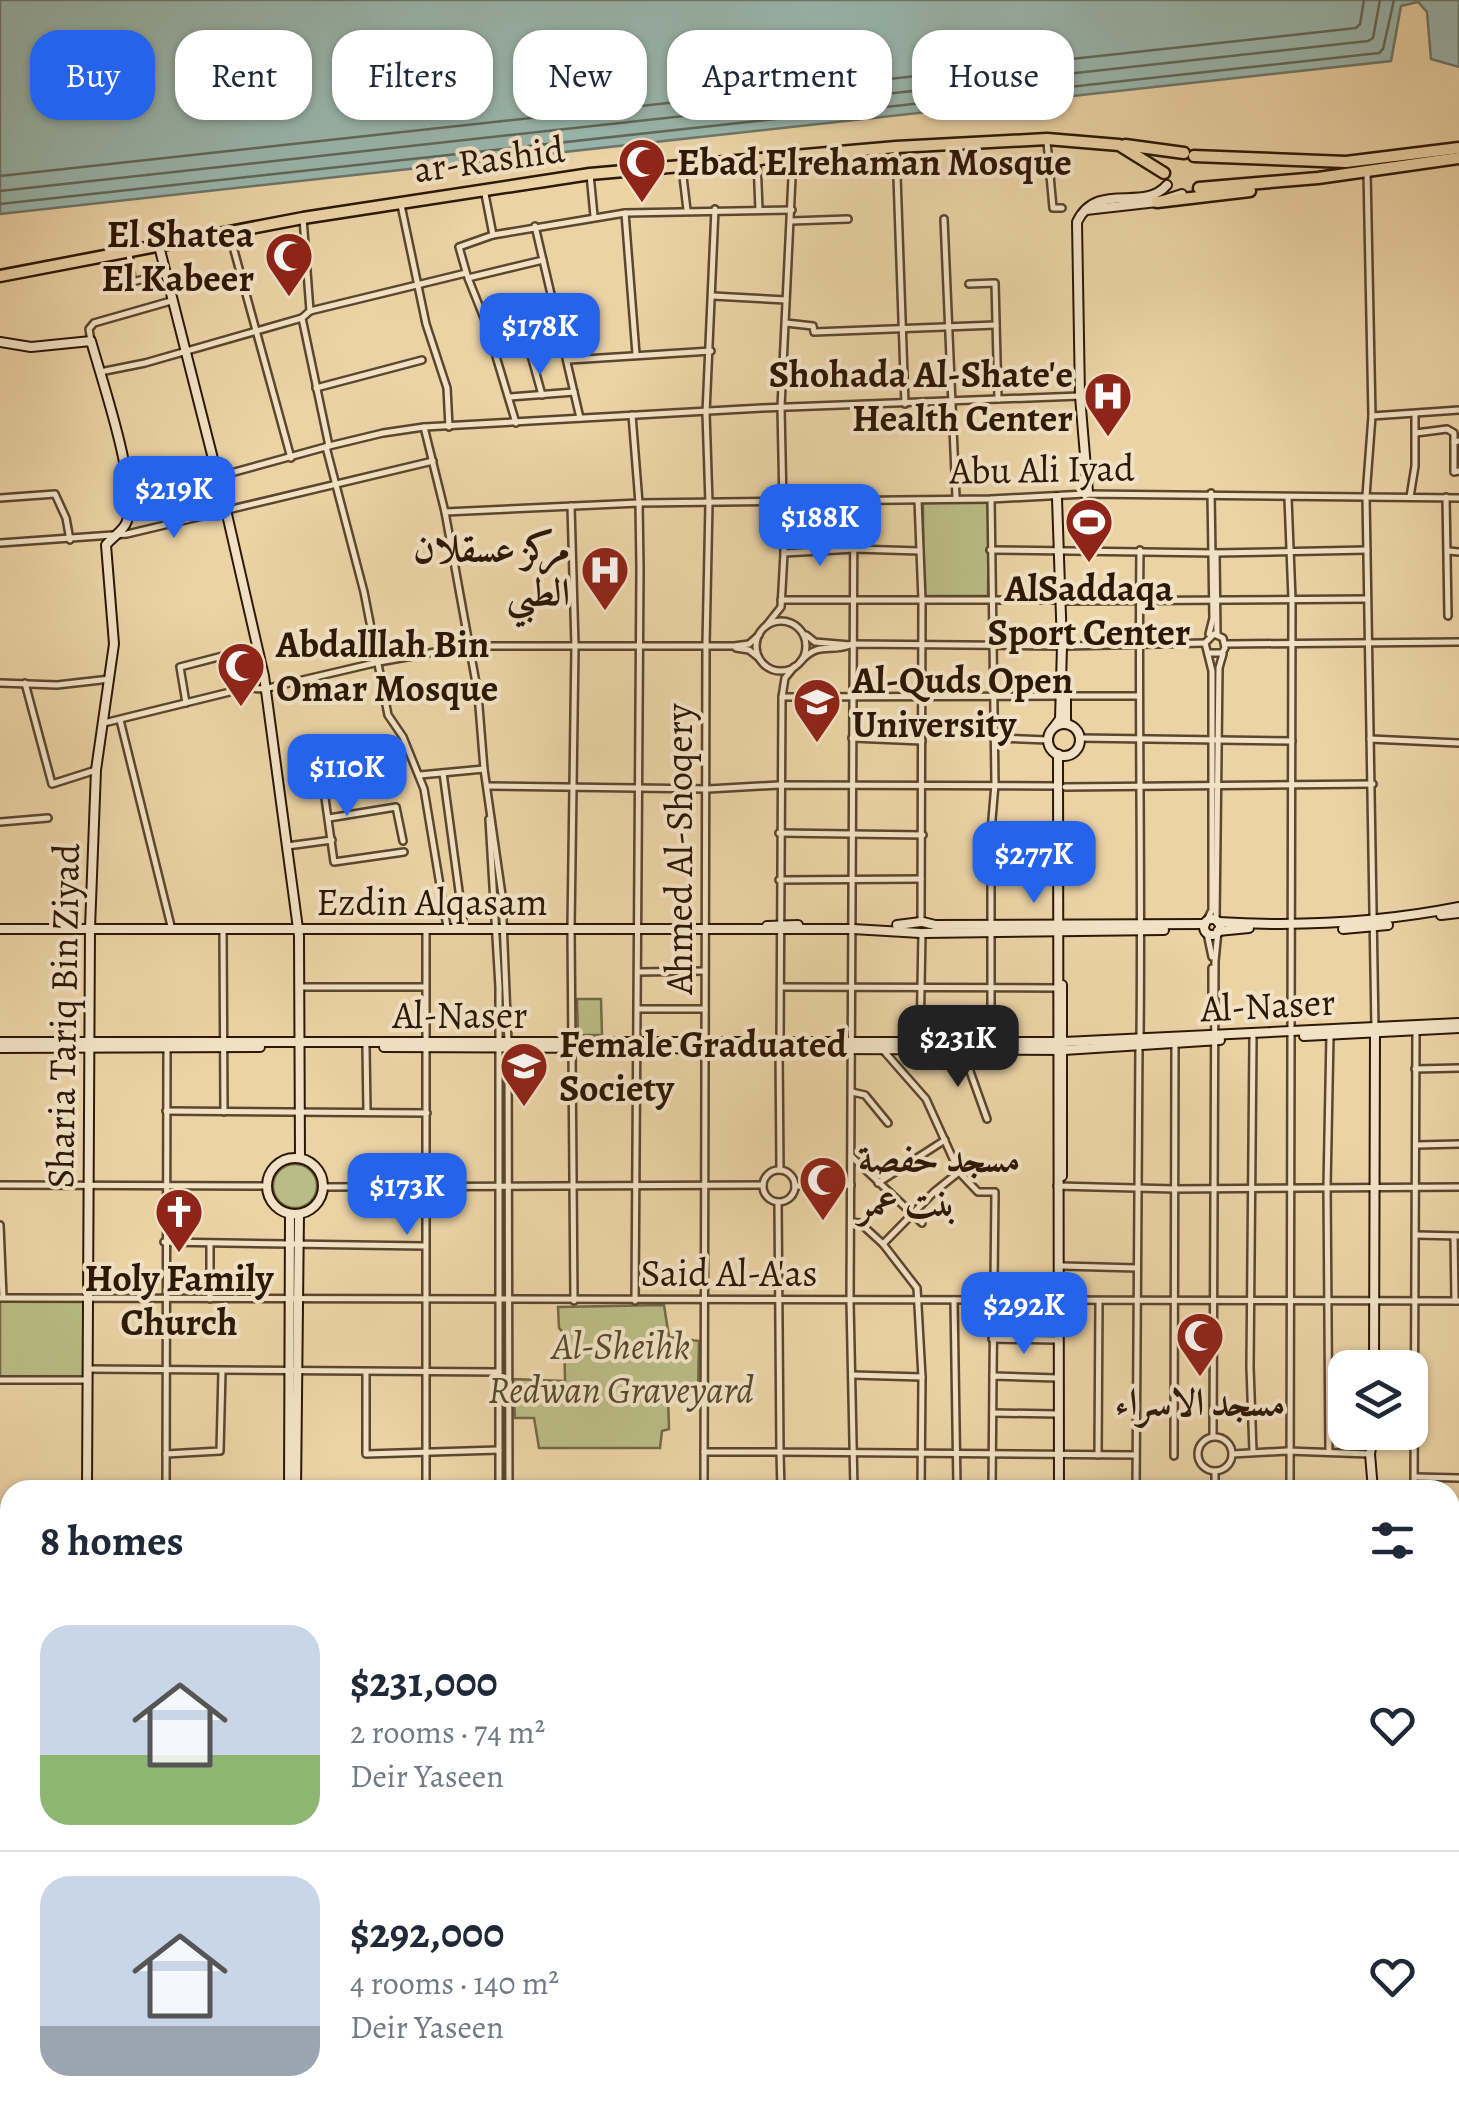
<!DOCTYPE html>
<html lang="en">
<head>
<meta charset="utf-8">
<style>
	body { margin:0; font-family:Alegreya,Amiri,serif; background:#f6f6f7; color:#1f2937; height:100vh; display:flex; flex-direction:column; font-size:38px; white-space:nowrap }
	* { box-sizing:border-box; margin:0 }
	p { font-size:32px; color:#747a83 }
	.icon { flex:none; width:55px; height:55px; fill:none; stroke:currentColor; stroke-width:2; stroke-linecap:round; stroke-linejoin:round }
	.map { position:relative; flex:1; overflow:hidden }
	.drawer { position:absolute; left:0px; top:1480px; width:1460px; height:642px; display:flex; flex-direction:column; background:#fff; border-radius:30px 30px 0 0; box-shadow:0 2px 8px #0004 }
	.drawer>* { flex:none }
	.top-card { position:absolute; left:30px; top:30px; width:1400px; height:90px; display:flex; gap:20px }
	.controls { position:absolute; left:1328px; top:1350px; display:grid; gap:20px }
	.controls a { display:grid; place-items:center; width:100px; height:100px; border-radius:20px; background:#fff; box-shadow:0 2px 8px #0004; font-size:50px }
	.price { position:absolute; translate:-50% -85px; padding:0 22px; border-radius:20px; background:#2563eb; color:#fff; font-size:32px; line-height:65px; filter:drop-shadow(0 2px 5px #0008) }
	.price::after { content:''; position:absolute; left:50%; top:60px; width:30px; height:22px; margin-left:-15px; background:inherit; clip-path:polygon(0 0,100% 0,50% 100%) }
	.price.current { background:#222; color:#fff }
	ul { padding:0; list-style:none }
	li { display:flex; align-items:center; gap:30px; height:250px; padding:0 40px }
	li+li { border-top:2px solid #e0e1e3 }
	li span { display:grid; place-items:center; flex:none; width:280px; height:200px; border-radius:30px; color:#555 }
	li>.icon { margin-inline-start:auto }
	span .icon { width:120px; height:120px; fill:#fffc; stroke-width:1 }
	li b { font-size:42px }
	h2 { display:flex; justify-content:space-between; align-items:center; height:120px; padding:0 40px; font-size:42px }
	.tag { padding:0 35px; border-radius:30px; background:#fff; box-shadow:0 2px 8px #0004; font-size:35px; line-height:90px }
	.tag.current { background:#2563eb; color:#fff }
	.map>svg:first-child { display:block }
	.green { fill:#b9bc86; stroke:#736a46; stroke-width:2.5 }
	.water { fill:#99b7ae; stroke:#6e776b; stroke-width:2.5 }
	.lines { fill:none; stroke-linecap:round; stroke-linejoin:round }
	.shore { stroke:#63675a; stroke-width:2.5 }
	.street-casing { stroke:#5c462e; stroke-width:10 }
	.secondary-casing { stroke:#2d1706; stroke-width:12 }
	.primary-casing { stroke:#2d1706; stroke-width:15 }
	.street { stroke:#f2e2c5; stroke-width:5 }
	.secondary { stroke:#f2e2c5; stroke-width:8 }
	.primary { stroke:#ebd3a6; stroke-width:10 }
	.labels { text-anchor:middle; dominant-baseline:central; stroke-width:8; stroke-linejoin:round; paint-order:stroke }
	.street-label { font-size:38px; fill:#2d1706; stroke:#f2e2c5 }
	.poi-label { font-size:38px; font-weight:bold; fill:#2d1706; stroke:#f2e2c5; text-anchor:start }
	.park-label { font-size:38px; font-style:italic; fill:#57492c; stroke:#f2e2c5 }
</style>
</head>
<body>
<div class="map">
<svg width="1459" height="2121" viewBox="0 0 1459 2121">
	<rect width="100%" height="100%" fill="#ebd3a6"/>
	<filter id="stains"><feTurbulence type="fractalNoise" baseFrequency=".002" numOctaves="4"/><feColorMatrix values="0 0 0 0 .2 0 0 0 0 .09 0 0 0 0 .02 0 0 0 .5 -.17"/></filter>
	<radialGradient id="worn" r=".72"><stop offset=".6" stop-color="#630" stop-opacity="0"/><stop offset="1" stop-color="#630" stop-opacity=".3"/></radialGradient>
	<g class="green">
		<polygon points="1121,381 1120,414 1094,414 1093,382"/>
		<polygon points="923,501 989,502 988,596 923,596"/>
		<polygon points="577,999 601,999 602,1035 578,1035"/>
		<circle cx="295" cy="1186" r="22"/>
		<polygon points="0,1300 85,1300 83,1378 0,1379"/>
		<polygon points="664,1305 669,1337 699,1341 698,1395 668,1396 669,1429 662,1431 660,1448 539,1448 534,1418 515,1418 513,1379 565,1381 564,1334 559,1328 558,1307"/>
	</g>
	<polygon class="water" points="0,0 1459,0 1459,67 1431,59 1427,12 1418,2 1401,6 1391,61 0,214"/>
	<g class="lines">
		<g class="shore">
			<polyline points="0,176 1356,28 1360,24 1364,0"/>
			<polyline points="0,191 1368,41 1373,38 1380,0"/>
			<polyline points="0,204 1379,53 1383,49 1394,0"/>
		</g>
		<g class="street-casing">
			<g id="street">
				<polyline points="1047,142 1053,208 1062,208"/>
				<polyline points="896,148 905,404"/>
				<polyline points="757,160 759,210"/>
				<polyline points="682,168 687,210"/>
				<polyline points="1367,172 1372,416 1366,496 1375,1029"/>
				<polyline points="590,174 594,216"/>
				<polyline points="484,189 493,235 625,213 792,210"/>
				<polyline points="401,205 426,324 447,388 449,427"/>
				<polyline points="625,213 636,354"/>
				<polyline points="303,218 310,311 302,318 329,446"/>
				<polyline points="944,219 956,497"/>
				<polyline points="791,221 848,219"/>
				<polyline points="535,226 580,418"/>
				<polyline points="229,232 291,458"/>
				<polyline points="129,252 132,282 165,274"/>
				<polyline points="467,275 459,247 493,235"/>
				<polyline points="969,284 995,283 998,399"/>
				<polyline points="713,296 786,300"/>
				<polyline points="310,311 466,273"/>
				<polyline points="519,312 542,395"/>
				<polyline points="486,323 553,303"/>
				<polyline points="786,323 813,326 814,332 996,325"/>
				<polyline points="91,341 89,329 94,323 171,301"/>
				<polyline points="569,360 711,351"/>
				<polyline points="100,372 145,363 302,318"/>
				<polyline points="316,388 422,360"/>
				<polyline points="510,397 574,392"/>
				<polyline points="632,415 639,503 640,568 635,1301"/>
				<polyline points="1372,416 1459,410"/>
				<polyline points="516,423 486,323 468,278 543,260"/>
				<polyline points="424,427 445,512 478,694 484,769 502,895 508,1042 509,1490"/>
				<polyline points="1416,433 1447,429 1454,433 1454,442 1459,441"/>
				<polyline points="1454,442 1454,472 1459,471"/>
				<polyline points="326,447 364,592 388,715 403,737 424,789 447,927"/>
				<polyline points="1410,497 1415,466 1415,415"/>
				<polyline points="1446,497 1448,616"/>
				<polyline points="0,498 55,494 66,518 70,540"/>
				<polyline points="1288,498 1292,599 1290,1490"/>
				<polyline points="991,499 995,784 991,831 991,1041"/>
				<polyline points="918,500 922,600 921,922"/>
				<polyline points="129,501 329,446 383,433 424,427 762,408 1080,396"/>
				<polyline points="571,506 575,646 571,928 574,1301"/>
				<polyline points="445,512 639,503 991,499 1085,494 1459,498"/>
				<polyline points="0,543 127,534 433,461"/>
				<polyline points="990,550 1216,553 1367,550"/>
				<path d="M1140 550C1138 713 1142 875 1140 1037"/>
				<polyline points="1449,551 1459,552"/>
				<polyline points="784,553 855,549 920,551"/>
				<polyline points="1216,553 1217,635"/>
				<polyline points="781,600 1061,600"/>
				<polyline points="1065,601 1367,599"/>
				<circle cx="781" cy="646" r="25"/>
				<polyline points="766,626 781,607 784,553 781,407 793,157"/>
				<polyline points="1209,634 1213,618 1211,493"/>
				<polyline points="806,635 815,642 850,645"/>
				<polyline points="1227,644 1459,642"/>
				<polyline points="1065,646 1205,643"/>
				<polyline points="736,648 749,650 758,657"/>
				<path d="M801 661C820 640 831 654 852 644L1062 646"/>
				<polyline points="0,683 57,685 110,679"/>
				<polyline points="25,683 52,784 96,770"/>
				<polyline points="1066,696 1137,696"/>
				<polyline points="782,697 1061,696"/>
				<polyline points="186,703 180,667 257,647"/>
				<polyline points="120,720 171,926"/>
				<polyline points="104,723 246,688 264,689 379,662 469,646 734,646 749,644 759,635"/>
				<polyline points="852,738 922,741"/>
				<polyline points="995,738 1048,740"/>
				<polyline points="1079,738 1292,741"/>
				<polyline points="1370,739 1459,743"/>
				<polyline points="318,748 334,862 404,852"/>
				<polyline points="443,773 464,928"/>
				<polyline points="420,775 484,769"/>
				<polyline points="487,786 708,789 779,785 1059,786"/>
				<polyline points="1065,787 1373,784"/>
				<polyline points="329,818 396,807 403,841"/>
				<polyline points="489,819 499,987 499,1490"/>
				<polyline points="0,822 48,818"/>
				<polyline points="779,833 923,835"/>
				<polyline points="287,846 332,840"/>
				<polyline points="779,880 921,879"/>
				<polyline points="1216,920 1219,668 1223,654"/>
				<polyline points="1206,922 1212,910 1212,671 1205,643 1214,634 1223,638 1225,648 1222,653 1208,653"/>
				<polyline points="426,928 426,1490"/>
				<polyline points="223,930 224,1112"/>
				<polyline points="1207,933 1212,957"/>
				<polyline points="1212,968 1212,997"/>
				<polyline points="638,972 705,971"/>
				<polyline points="299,987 425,987"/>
				<polyline points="781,987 1057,988"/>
				<polyline points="638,1009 705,1009"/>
				<polyline points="1253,1038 1250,1367 1253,1452"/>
				<polyline points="920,1042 922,933"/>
				<polyline points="780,1043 782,697 785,678 794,667"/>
				<polyline points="366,1047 367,1112"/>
				<polyline points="779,1049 780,1170"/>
				<polyline points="962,1049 987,1119"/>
				<polyline points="883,1050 926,1099 959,1172 978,1192 995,1192 993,1376"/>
				<polyline points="1415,1069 1459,1068"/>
				<polyline points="852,1092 865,1095 888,1123"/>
				<polyline points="166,1111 427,1113"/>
				<polyline points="1417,1145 1459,1144"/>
				<polyline points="851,1156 922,1223"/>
				<circle cx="779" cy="1186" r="16"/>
				<polyline points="878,1183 945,1140"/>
				<polyline points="0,1185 266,1186"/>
				<polyline points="795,1186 851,1185"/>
				<polyline points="1057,1186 1175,1189 1459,1187"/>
				<polyline points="323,1187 763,1185"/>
				<polyline points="778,1202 780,1452 1135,1455"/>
				<polyline points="851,1222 860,1223 883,1244 917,1288 922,1377 921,1490"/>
				<polyline points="0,1225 3,1297"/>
				<polyline points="1417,1235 1459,1236"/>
				<polyline points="1454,1236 1455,1301"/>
				<polyline points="164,1242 424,1246"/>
				<polyline points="883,1244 934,1192 959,1172"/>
				<polyline points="1062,1266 1137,1268"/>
				<polyline points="0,1298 1459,1301"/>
				<polyline points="210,1299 210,1243"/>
				<polyline points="954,1300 957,1487"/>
				<polyline points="992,1339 1057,1340"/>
				<polyline points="87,1369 499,1372"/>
				<polyline points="366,1373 366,1454 499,1450"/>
				<polyline points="852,1375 922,1377"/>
				<polyline points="0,1380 87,1380"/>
				<polyline points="993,1413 1057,1414"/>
				<polyline points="1213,1436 1215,961 1218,931"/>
				<circle cx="1215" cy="1454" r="17"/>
				<polyline points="704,1452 780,1452 781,1490"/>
				<polyline points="1329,1452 1327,1187 1330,1035"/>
				<polyline points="166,1454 220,1451 222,1371"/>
				<polyline points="1232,1454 1287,1451 1370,1454"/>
				<polyline points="1098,1455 1099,1301"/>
				<polyline points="1174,1456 1175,1044"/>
				<polyline points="1415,1477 1459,1478"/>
				<polyline points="992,1488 993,1376 1057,1378"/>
				<polyline points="1064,1488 1119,1490"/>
				<polyline points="166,1490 167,1048"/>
				<polyline points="704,1490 706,644 709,503 706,413 715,209"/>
				<polyline points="854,1490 850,1301 854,499"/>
				<polyline points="854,1490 1059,1488"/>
				<polyline points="1136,1490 1139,1045"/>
				<polyline points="1168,1490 1373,1489"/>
				<polyline points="1215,1490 1215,1471"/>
				<polyline points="1414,1490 1416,1031"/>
				<polyline points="0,1634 10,1634"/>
				<polyline points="0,1641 2,1523"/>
				<polyline points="0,1688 10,1688"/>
				<polyline points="1451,1708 1453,1609"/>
				<polyline points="1456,1760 1459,1899"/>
				<polyline points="10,1946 1,2027 10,2028"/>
				<polyline points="0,2057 10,2058"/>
				<polyline points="388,2112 390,2121"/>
				<polyline points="475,2112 476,2121"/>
				<polyline points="506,2112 506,2121"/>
				<polyline points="514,2112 514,2121"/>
				<polyline points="606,2112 606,2121"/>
				<polyline points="652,2112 653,2121"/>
				<polyline points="728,2112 731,2121"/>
				<polyline points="831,2112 832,2121"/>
				<polyline points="942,2112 943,2121"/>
				<polyline points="1095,2112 1097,2121"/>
				<polyline points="1141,2112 1141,2121"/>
				<polyline points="1399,2112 1418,2121"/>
				<polyline points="0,2117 163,2118"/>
				<polyline points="340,2121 343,2112"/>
				<polyline points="528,2121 529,2112"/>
				<polyline points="860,2121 861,2112"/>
				<polyline points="1011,2121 1012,2112"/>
				<polyline points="1260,2121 1261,2112"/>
				<polyline points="1456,2121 1459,1921"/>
			</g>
		</g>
		<g class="secondary-casing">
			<g id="secondary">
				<polyline points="1086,210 1157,202 1182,194"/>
				<polyline points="159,246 226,510 264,676 299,936 300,1158"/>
				<path d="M0 342 31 347 91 341C102 381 138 485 127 521 124 531 112 537 106 545L114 644 96 770 90 928 87 1490"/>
				<path d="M1085 494 1088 492 1080 396 1077 222C1097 180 1143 213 1167 185"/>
				<polyline points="1066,699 1066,724"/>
				<circle cx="1064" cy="740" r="16"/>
				<polyline points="1054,727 1060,719 1062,646 1057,498"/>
				<polyline points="1058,754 1059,1490"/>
				<polyline points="1441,915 1459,913"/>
				<circle cx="1212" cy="927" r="8"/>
				<polyline points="923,922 935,925 1205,924"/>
				<path d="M1218 922C1300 927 1378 923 1459 907"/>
				<polyline points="897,925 921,922"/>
				<polyline points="767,926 798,925"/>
				<polyline points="0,929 853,929 920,933"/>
				<polyline points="1343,929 1388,925"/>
				<polyline points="1218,931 1249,928"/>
				<polyline points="924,933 1164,930"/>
				<polyline points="1062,985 1062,1176"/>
				<polyline points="1304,1036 1459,1028"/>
				<polyline points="0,1042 1064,1042 1459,1023"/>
				<polyline points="384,1047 1064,1050 1220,1040"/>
				<polyline points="0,1048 260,1047"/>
				<circle cx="295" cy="1186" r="28"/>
				<polyline points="1374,1368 1375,1033"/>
				<polyline points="289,1490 290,1214"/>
				<polyline points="296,1490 299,1214"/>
				<polyline points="1373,1490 1370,1454 1374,1432"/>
				<polyline points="0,1523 10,1523"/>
				<polyline points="1450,1525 1459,1525"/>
				<polyline points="0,1751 10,1751"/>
				<polyline points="1450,1751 1459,1751"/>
				<polyline points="0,1760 10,1760"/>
				<polyline points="1450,1760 1459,1760"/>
				<polyline points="0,1860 10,1860"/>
				<polyline points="1450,1905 1459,1905"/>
				<polyline points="744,2121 753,2112"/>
			</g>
		</g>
		<g class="primary-casing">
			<g id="primary">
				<polyline points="1125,145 1184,153"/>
				<polyline points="1194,156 1346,162 1459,148"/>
				<polyline points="1199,188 1318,178 1459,158"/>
				<polyline points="1157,202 1250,191"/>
				<polyline points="0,276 303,218 590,174 896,147 1047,139 1119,145 1164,173"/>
			</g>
		</g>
		<use href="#street" class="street"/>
		<use href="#secondary" class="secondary"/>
		<use href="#primary" class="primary"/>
	</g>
	<defs>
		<g id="mosque-pin" transform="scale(2.5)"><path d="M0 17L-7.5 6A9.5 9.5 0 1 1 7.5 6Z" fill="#8f2418" stroke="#f2e2c5"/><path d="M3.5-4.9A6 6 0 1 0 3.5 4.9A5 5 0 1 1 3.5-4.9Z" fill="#fff"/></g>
		<g id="hospital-pin" transform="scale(2.5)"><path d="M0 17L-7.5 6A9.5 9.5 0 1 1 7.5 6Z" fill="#8f2418" stroke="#f2e2c5"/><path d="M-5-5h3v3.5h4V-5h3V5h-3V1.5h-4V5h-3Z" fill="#fff"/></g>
		<g id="stadium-pin" transform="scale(2.5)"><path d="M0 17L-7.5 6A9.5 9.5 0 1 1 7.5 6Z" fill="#8f2418" stroke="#f2e2c5"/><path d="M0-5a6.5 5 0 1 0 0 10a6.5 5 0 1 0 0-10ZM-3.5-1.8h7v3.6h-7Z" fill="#fff"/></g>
		<g id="university-pin" transform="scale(2.5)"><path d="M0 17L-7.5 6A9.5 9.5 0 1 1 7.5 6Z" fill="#8f2418" stroke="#f2e2c5"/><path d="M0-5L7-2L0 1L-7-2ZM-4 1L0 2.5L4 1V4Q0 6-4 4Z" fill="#fff"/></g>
		<g id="church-pin" transform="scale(2.5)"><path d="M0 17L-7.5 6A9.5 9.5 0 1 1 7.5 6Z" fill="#8f2418" stroke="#f2e2c5"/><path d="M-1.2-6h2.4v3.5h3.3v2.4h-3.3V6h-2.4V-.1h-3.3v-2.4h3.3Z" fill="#fff"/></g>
	</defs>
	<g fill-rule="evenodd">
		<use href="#mosque-pin" x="642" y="162"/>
		<use href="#mosque-pin" x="289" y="256"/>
		<use href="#hospital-pin" x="1108" y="396"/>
		<use href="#stadium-pin" x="1089" y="522"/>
		<use href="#hospital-pin" x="605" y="570"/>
		<use href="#mosque-pin" x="241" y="666"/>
		<use href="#university-pin" x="817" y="702"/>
		<use href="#university-pin" x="524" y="1066"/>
		<use href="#mosque-pin" x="823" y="1180"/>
		<use href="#church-pin" x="179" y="1212"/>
		<use href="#mosque-pin" x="1200" y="1336"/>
	</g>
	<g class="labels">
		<g class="street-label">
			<text transform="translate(489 159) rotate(-8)">ar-Rashid</text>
			<text transform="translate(1042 469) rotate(-1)">Abu Ali Iyad</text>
			<text transform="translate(679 849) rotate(-90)">Ahmed Al-Shoqery</text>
			<text x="432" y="902">Ezdin Alqasam</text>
			<text transform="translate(1268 1005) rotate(-3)">Al-Naser</text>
			<text x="460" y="1015">Al-Naser</text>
			<text transform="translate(63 1016) rotate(-89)">Sharia Tariq Bin Ziyad</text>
			<text x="729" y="1273">Said Al-A'as</text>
		</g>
		<g class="poi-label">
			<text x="677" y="162">Ebad Elrehaman Mosque</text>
			<text x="254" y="234" text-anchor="end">El Shatea<tspan x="254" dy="44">El Kabeer</tspan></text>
			<text x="1073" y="374" text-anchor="end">Shohada Al-Shate'e<tspan x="1073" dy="44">Health Center</tspan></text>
			<text x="570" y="548" text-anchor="end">مركز عسقلان<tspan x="570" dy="44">الطبي</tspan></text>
			<text x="1089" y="588" text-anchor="middle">AlSaddaqa<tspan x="1089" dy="44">Sport Center</tspan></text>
			<text x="276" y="644">Abdalllah Bin<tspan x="276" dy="44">Omar Mosque</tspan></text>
			<text x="852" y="680">Al-Quds Open<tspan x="852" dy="44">University</tspan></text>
			<text x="559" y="1044">Female Graduated<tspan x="559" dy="44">Society</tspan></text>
			<text x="858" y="1158">مسجد حفصة<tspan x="858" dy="44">بنت عمر</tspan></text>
			<text x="179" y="1278" text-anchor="middle">Holy Family<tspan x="179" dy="44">Church</tspan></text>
			<text x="1200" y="1402" text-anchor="middle">مسجد الاسراء</text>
		</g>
		<g class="park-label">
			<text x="621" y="1346">Al-Sheihk<tspan x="621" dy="44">Redwan Graveyard</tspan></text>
		</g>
	</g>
	<rect width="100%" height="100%" filter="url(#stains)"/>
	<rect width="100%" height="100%" fill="url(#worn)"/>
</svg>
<div class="controls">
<a><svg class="icon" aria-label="layers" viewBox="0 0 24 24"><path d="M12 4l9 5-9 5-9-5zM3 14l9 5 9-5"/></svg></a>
</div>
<b class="price" style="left:540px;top:378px">$178K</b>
<b class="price" style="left:174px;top:541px">$219K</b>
<b class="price" style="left:820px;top:569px">$188K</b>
<b class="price" style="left:347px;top:819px">$110K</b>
<b class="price" style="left:1034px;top:906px">$277K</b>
<b class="price current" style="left:958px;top:1090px">$231K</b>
<b class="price" style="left:407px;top:1238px">$173K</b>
<b class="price" style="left:1024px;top:1357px">$292K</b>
<div class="top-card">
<a class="tag current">Buy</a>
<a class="tag">Rent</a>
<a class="tag">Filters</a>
<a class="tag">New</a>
<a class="tag">Apartment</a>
<a class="tag">House</a>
</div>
<section class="drawer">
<h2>8 homes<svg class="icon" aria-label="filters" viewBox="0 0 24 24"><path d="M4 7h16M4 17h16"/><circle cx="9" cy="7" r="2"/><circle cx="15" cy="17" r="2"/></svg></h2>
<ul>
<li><span style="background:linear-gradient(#c9d6e8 65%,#8fb573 0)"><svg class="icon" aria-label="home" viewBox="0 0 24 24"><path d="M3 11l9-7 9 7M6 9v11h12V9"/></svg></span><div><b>$231,000</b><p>2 rooms · 74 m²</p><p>Deir Yaseen</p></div><svg class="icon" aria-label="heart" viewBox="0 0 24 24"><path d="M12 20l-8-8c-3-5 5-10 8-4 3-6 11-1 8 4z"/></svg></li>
<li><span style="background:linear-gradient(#c9d6e8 75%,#9aa5b1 0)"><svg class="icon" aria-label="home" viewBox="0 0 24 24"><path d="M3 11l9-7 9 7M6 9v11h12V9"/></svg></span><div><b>$292,000</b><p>4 rooms · 140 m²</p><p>Deir Yaseen</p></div><svg class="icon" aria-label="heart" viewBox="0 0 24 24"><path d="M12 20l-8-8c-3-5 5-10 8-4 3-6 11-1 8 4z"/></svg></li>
</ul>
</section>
</div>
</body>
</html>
